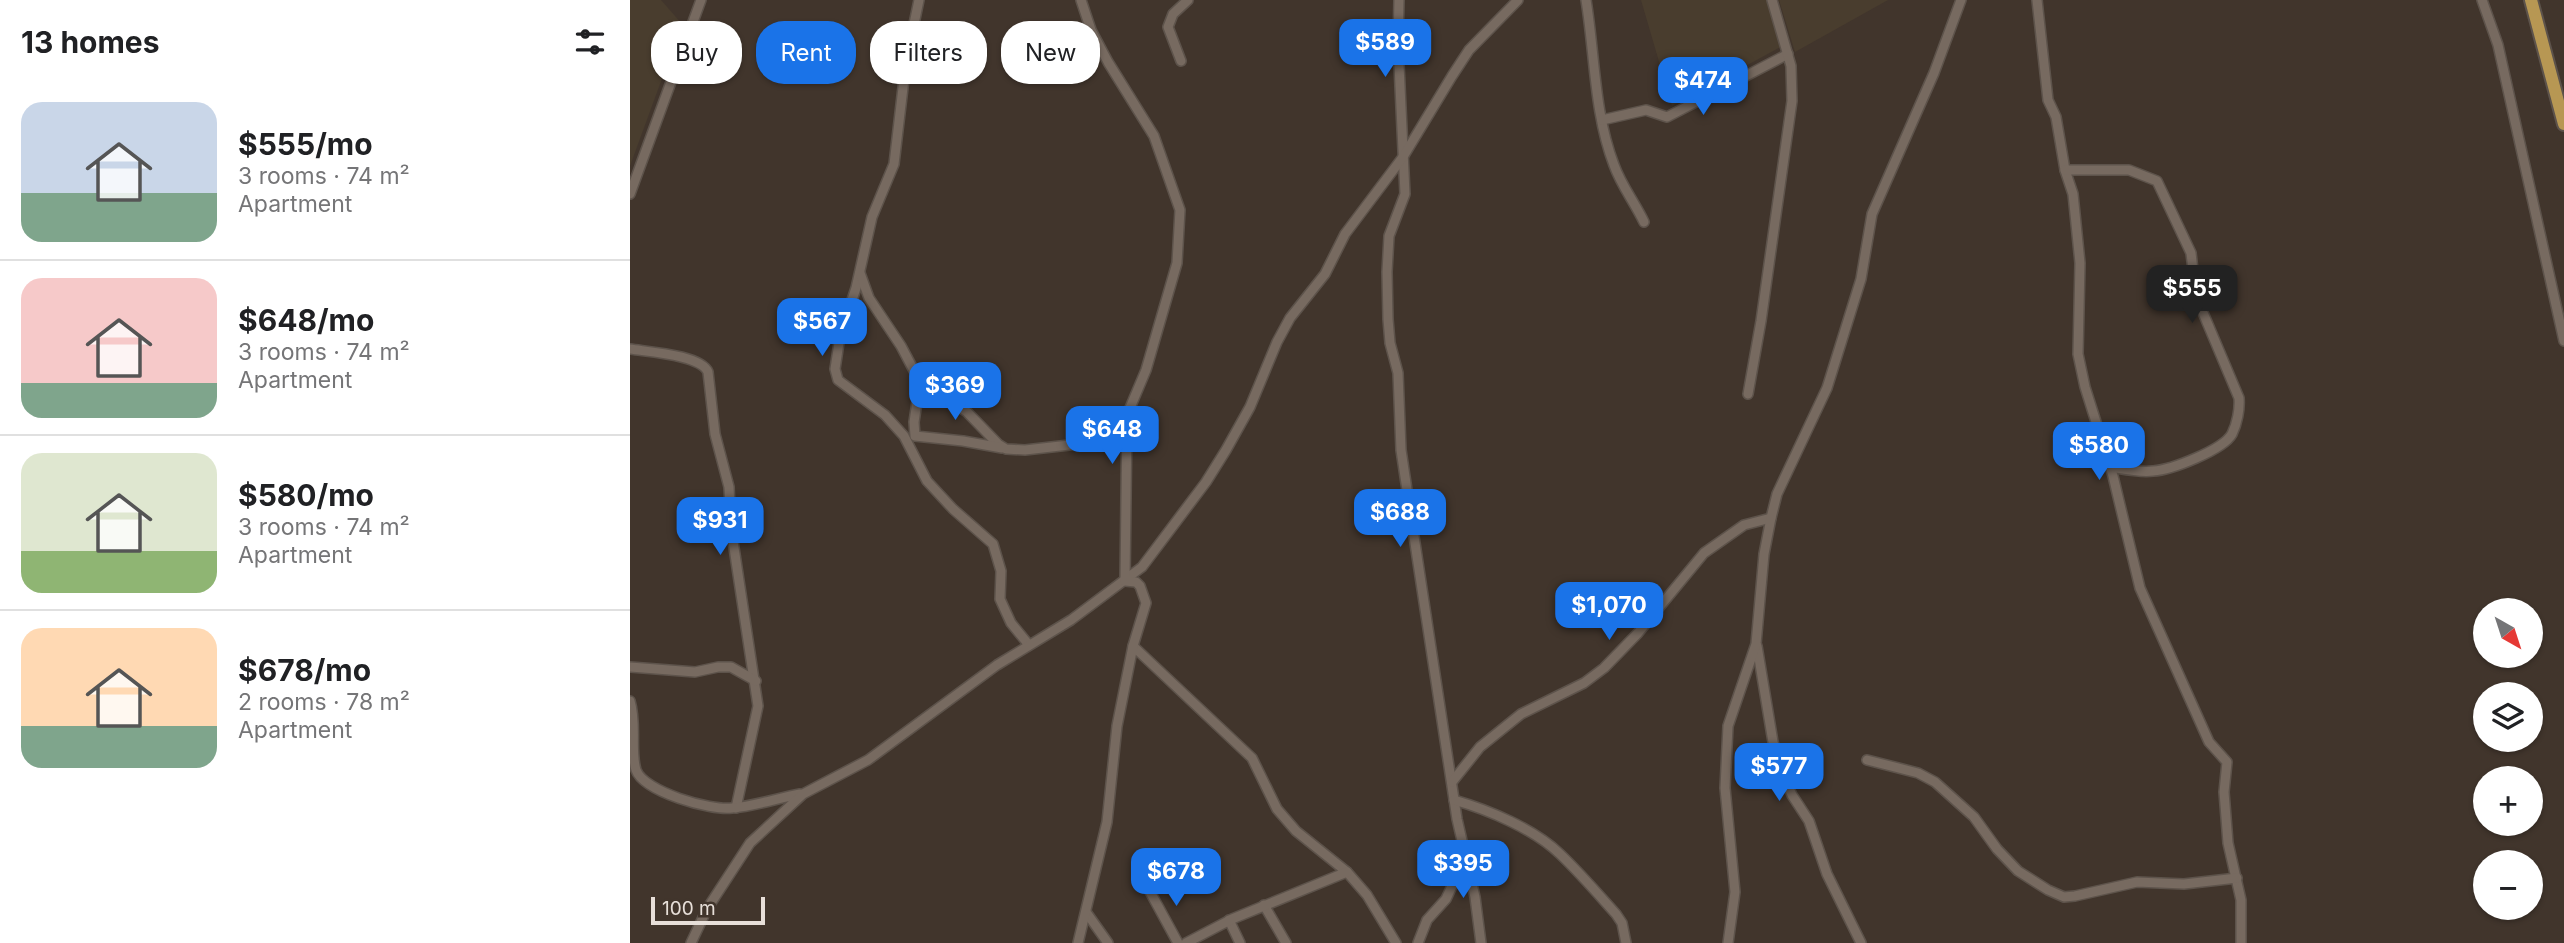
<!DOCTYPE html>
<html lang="en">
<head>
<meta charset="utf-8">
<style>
	body { margin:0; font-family:Inter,sans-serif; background:#f6f6f6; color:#202124; height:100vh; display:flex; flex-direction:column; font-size:26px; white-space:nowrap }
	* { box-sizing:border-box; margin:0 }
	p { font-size:23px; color:#757577 }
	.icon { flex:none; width:38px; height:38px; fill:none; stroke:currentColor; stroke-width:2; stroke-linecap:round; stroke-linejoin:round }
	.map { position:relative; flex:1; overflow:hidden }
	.sheet { display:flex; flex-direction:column; background:#fff; width:630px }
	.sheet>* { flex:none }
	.top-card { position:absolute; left:21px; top:21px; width:665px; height:63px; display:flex; gap:14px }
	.needle { width:46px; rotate:141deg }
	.buttons { position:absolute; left:1843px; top:598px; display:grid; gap:14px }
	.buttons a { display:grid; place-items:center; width:70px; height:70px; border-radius:50%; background:#fff; box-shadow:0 2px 5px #0004; font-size:35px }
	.scale { position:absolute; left:21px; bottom:18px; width:114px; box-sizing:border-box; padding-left:7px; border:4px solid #e7dfd9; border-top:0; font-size:19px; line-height:24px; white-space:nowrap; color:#e7dfd9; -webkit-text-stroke:5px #41352c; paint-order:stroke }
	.price { position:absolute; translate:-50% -60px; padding:0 16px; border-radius:14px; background:#1a73e8; color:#fff; font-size:23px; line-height:46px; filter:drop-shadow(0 2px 4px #0008) }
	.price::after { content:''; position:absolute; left:50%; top:42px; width:21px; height:16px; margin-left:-10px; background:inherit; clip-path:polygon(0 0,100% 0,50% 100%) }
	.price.selected { background:#222; color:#fff }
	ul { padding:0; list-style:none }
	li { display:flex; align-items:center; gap:21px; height:175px; padding:0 21px }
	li+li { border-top:2px solid #e0e0e0 }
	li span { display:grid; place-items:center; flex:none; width:196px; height:140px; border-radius:21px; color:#555 }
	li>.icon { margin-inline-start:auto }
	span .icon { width:84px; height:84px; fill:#fffc; stroke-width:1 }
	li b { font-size:30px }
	h2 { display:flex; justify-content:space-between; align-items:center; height:84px; padding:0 21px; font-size:30px }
	.chip { padding:0 24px; border-radius:28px; background:#fff; box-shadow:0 2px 5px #0004; font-size:24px; line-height:63px }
	.chip.selected { background:#1a73e8; color:#fff }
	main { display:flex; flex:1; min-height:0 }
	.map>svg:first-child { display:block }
	.education { fill:#493d2e }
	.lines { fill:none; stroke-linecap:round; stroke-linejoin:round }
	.minor-casing { stroke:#5d534b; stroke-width:12 }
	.highway-casing { stroke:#5d534b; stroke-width:16 }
	.minor { stroke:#776a60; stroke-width:9 }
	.highway { stroke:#b79753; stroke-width:12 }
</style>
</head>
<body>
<main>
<section class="sheet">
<h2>13 homes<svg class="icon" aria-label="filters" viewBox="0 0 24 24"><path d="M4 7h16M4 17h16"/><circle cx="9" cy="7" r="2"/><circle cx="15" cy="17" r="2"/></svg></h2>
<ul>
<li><span style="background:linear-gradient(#c9d6e8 65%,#7fa58c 0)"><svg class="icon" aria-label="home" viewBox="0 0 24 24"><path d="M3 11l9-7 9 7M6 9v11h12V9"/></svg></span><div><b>$555/mo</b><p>3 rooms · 74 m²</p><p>Apartment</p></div></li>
<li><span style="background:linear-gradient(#f6c9c9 75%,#7fa58c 0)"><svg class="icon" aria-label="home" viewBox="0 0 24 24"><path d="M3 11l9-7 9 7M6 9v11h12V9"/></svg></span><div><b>$648/mo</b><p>3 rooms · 74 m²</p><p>Apartment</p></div></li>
<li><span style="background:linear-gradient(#dfe7d0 70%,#8fb573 0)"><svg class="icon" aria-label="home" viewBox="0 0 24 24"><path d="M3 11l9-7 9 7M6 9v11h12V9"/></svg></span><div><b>$580/mo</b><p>3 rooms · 74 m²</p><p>Apartment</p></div></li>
<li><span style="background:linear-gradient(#ffd9b3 70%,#7fa58c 0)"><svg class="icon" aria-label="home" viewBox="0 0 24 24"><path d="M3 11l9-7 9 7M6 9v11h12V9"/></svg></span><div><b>$678/mo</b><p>2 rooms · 78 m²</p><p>Apartment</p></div></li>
</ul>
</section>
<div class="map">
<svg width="1934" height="943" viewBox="0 0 1934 943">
	<rect width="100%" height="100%" fill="#41352c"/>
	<g class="education">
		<polygon points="0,0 31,0 52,24 0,166"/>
		<polygon points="1011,0 1141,0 1154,45 1042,106"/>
		<polygon points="1149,0 1258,0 1165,52"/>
	</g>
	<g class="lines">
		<g class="minor-casing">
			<g id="minor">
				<polyline points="289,0 276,62 264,164 242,217 226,288 210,336 205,369 208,380 255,415 274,436 297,481 323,509 363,544 371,571 370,599 381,623 399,645"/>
				<polyline points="769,0 768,43 775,194 759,236 757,272 758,319 760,343 768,373 771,450 785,543 827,819 845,897 851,943"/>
				<path d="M956 0C965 55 964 113 984 165 991 185 1005 203 1014 222"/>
				<polyline points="1407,0 1418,100 1426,117 1435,170 1443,194 1450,263 1448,354 1455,387 1483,476 1510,588 1579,742 1597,762 1594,792 1598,843 1611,900 1611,943"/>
				<polyline points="1852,0 1868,45 1934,341"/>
				<polyline points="551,61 538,27 543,14 558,0"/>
				<polyline points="972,120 1016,110 1037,117 1158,54"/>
				<path d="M1435 170H1499L1527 181 1561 253 1566 296 1609 398C1610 409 1607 424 1602 434 1593 450 1541 470 1523 471 1510 473 1493 469 1480 467"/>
				<polyline points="0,194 71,0"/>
				<polyline points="230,273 239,298 271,346 290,382 337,412 368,444 376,449 395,450 448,444 473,439 497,443"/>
				<path d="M0 349C19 352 71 355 78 372L85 434 99 487 101 528 128 706 106 808"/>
				<polyline points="290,382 284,422 285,436 333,441 372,448"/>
				<polyline points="1118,394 1131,321 1162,101 1161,66 1142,0"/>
				<polyline points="503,646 622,758 647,809 666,831 717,872 737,895 766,943"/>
				<polyline points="1127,646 1143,742 1153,774 1162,795 1179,821 1197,874 1231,943"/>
				<polyline points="0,667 65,672 88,667 101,667 126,681"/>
				<path d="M0 701C7 724 0 750 6 770 14 792 81 811 102 808 125 806 148 798 170 794"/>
				<polyline points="1237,760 1288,773 1305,782 1344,817 1367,849 1388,871 1418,890 1434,897 1445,896 1507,882 1554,884 1607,878"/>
				<polyline points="822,782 850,747 891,714 954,683 974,668 1008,633 1074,553 1114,525 1141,518"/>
				<path d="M824 800C859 810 904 829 930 854 950 873 968 894 986 914L992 923 996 943"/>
				<polyline points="518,888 548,943"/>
				<polyline points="634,905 656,943"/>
				<polyline points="456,912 478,943"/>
				<polyline points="599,920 610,943"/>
				<polyline points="61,943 77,909 120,843 173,794 238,760 367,665 441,620 512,567 576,482 596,450 620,407 647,342 660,318 695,274 715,234 773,157 822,76 839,50 888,0"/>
				<polyline points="448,943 477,822 487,726 503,646 516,603 510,586 506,582 495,581 497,415 516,370 547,263 550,210 524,136 478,62 461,30 451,0"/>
				<polyline points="556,943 602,919 717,872"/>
				<polyline points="788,943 797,920 816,899 834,860"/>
				<polyline points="1098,943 1105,892 1095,788 1098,726 1126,644 1134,554 1141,518 1147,494 1197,388 1231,279 1242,214 1304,73 1331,0"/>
			</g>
		</g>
		<g class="highway-casing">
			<polyline id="highway" points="1901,0 1934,124"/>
		</g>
		<use href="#minor" class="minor"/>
		<use href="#highway" class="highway"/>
	</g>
</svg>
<div class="buttons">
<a><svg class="needle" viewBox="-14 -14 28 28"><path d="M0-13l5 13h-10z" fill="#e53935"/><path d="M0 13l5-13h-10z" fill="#757577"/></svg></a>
<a><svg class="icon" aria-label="layers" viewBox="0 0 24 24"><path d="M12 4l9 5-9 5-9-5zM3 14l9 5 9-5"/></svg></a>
<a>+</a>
<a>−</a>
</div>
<div class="scale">100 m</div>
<b class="price" style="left:755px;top:79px">$589</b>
<b class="price" style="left:1073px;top:117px">$474</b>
<b class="price selected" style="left:1562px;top:325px">$555</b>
<b class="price" style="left:192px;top:358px">$567</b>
<b class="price" style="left:325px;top:422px">$369</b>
<b class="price" style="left:482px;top:466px">$648</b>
<b class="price" style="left:1469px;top:482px">$580</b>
<b class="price" style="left:770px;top:549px">$688</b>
<b class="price" style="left:90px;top:557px">$931</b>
<b class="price" style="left:979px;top:642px">$1,070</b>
<b class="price" style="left:1149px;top:803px">$577</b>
<b class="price" style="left:833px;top:900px">$395</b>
<b class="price" style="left:546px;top:908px">$678</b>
<div class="top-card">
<a class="chip">Buy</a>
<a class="chip selected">Rent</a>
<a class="chip">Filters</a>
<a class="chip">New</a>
</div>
</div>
</main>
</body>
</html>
